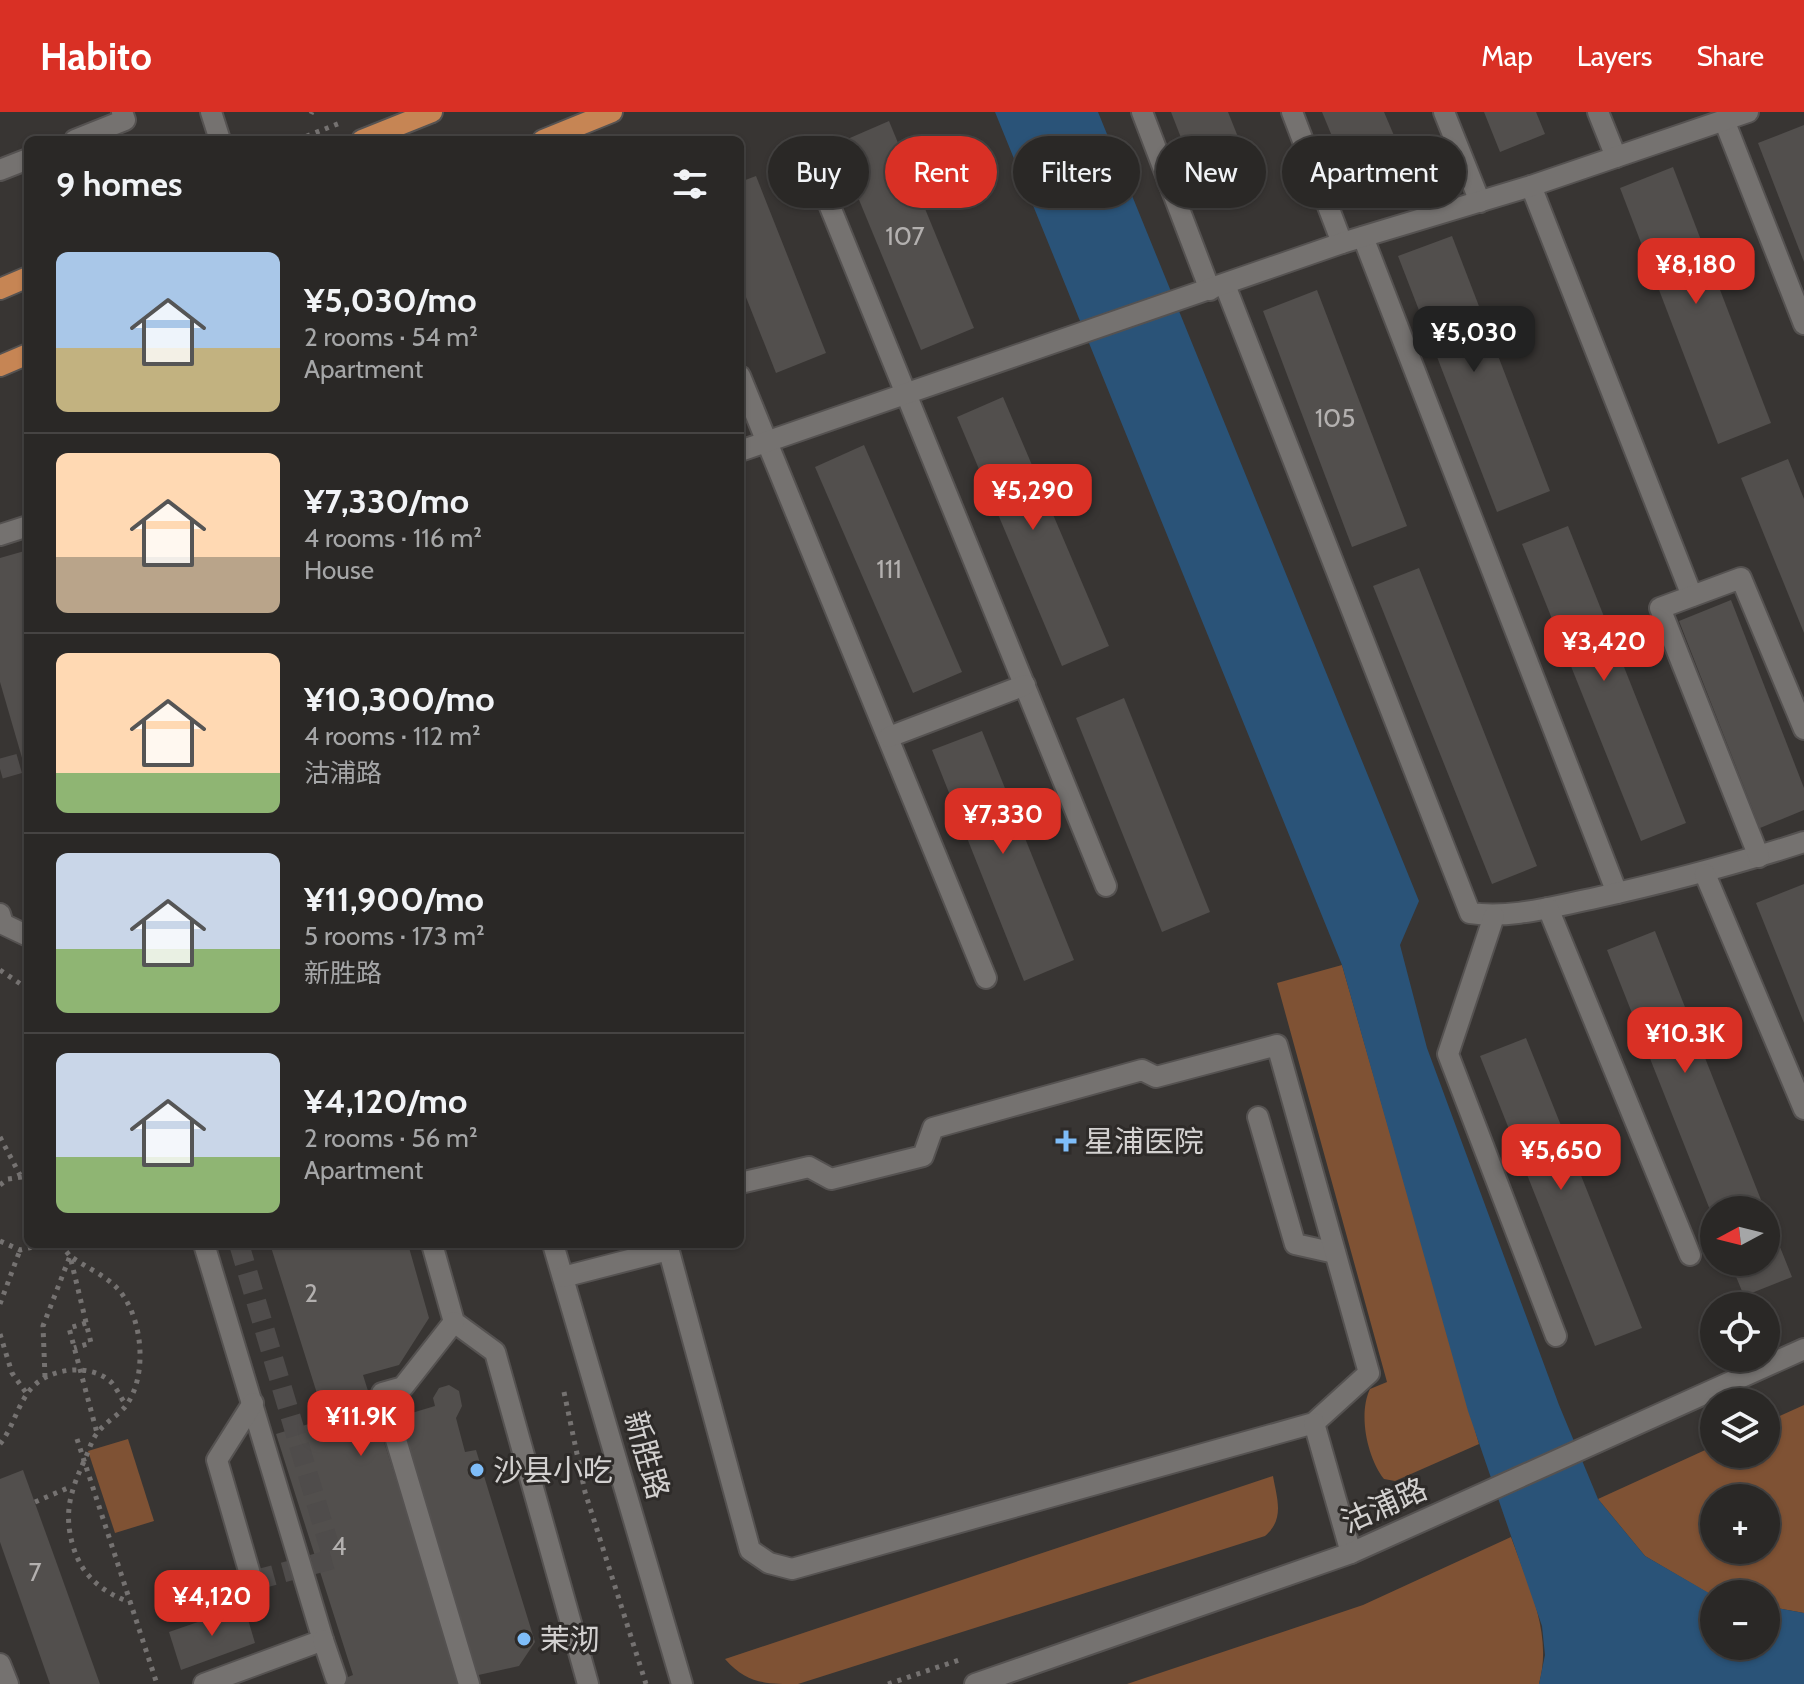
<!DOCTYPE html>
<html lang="en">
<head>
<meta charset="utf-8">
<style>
	body { margin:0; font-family:Cabin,"Noto Sans SC",sans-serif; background:#363432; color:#f1f3f6; height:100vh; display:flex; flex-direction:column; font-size:30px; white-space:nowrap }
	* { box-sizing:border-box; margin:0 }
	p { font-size:26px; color:#a5a6a7 }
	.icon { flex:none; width:44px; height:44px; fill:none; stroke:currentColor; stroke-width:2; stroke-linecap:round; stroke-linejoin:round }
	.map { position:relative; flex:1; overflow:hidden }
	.details { position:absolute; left:24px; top:24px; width:720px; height:1112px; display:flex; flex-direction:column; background:#2a2826; border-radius:12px; box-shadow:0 2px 6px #0004,0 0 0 2px #464443 }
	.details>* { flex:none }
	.banner { position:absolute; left:768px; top:24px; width:760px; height:72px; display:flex; gap:16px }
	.needle { width:52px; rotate:263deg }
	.tools { position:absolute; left:1700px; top:1084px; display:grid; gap:16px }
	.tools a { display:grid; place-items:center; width:80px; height:80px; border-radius:50%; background:#2a2826; box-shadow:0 2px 6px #0004,0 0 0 2px #464443; font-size:40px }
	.price { position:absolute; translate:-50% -68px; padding:0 18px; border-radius:16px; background:#d93025; color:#fff; font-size:26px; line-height:52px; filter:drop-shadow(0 2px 4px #0008) }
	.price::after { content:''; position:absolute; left:50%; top:48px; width:24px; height:18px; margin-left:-12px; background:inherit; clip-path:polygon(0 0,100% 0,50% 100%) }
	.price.active { background:#222; color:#fff }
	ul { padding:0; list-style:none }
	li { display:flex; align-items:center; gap:24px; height:200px; padding:0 32px }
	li+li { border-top:2px solid #464443 }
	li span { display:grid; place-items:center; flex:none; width:224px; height:160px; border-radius:12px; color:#555 }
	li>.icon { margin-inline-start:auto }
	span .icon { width:96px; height:96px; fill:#fffc; stroke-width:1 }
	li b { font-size:34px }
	h2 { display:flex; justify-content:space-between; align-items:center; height:96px; padding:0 32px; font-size:34px }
	.chip { padding:0 28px; border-radius:36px; background:#2a2826; box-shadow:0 2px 6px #0004,0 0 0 2px #464443; font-size:28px; line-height:72px }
	.chip.active { background:#d93025; color:#fff }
	header { display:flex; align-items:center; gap:48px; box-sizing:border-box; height:112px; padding:0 40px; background:#d93025; color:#fff }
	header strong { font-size:38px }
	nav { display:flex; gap:44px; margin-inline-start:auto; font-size:28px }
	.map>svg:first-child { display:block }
	.green { fill:#7f5234; fill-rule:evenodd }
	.water { fill:#2a5378 }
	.building { fill:#524f4d }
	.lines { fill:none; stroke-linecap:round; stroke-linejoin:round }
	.minor-tunnel { stroke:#4f4c4b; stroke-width:20; stroke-dasharray:20 10; stroke-linecap:butt }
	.minor-casing { stroke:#555251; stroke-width:24 }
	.major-casing { stroke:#555251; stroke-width:24 }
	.path { stroke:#757271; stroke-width:5; stroke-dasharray:4 6; stroke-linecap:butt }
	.minor { stroke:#757270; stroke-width:20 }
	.major { stroke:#c68554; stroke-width:20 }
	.poi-dot { fill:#7ebdf9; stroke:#2e2b29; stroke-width:3 }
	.labels { text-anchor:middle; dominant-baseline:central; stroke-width:6; stroke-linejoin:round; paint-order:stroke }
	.number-label { font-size:26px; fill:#b3b0af }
	.poi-label { font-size:30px; fill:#d3d1d0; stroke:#2e2b29; text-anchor:start }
	.street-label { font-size:30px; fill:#d3d1d0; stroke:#2e2b29 }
</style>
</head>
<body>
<header>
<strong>Habito</strong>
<nav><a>Map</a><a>Layers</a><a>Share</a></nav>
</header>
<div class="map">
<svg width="1804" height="1572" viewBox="0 0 1804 1572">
	<rect width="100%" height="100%" fill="#383533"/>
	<g class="green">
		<path d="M1342 853 1479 1332 1395 1369 1384 1367C1367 1345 1358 1302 1370 1277L1387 1270 1277 871Z"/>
		<path d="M1804 1293V1501L1766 1494V1482L1713 1484 1645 1444 1598 1387 1714 1334V1342H1766V1310ZM1714 1386H1766V1438H1714Z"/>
		<polygon points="128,1327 154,1409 115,1421 88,1339"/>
		<path d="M1273 1364C1277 1387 1285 1407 1265 1424L798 1572C765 1572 747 1572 725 1547Z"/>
		<path d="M1511 1425C1528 1473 1553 1521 1539 1572H1127L1363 1493Z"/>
	</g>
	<polygon class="water" points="995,0 1098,0 1419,789 1400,833 1427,936 1559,1293 1598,1387 1645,1444 1714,1484 1714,1534 1766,1534 1766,1494 1804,1501 1804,1572 1539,1572 1545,1543 1542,1514 1468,1299 1342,853"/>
	<g class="building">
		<polygon points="1171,0 1228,0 1254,65 1204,85"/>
		<polygon points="1322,0 1384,0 1401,40 1348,63"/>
		<polygon points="1484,0 1536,0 1545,22 1500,40"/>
		<polygon points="889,9 974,216 921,238 836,32"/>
		<polygon points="1804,13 1804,150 1758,31"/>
		<polygon points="1673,55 1771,311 1718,332 1620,76"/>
		<polygon points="756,64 826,241 776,261 740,170 740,70"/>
		<polygon points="1452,124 1550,379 1497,400 1398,144"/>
		<polygon points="1317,178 1407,414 1352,435 1263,199"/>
		<polygon points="1003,285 1109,534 1062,554 957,305"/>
		<polygon points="864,333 962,560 913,581 815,355"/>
		<polygon points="1788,347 1804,387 1804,521 1741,366"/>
		<polygon points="1568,414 1686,711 1641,729 1522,432"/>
		<polygon points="28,438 28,662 27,663 0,570 0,446"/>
		<polygon points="1419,456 1537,754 1492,772 1373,474"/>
		<polygon points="1731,488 1804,676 1804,698 1760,716 1679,509"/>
		<polygon points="1124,586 1210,800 1162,820 1076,606"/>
		<polygon points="982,619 1074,848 1024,869 932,638"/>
		<polygon points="1804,772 1804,911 1756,791"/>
		<polygon points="1655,819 1765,1098 1714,1098 1714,1108 1607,838"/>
		<polygon points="1526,926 1642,1216 1595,1234 1480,944"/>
		<polygon points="1766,1100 1792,1165 1744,1184 1730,1150 1766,1150"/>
		<polygon points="270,1132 408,1132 429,1206 399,1253 363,1263 460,1572 330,1572 353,1563 276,1322 325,1307"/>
		<polygon points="449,1273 459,1279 462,1294 456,1306 465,1340 476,1338 535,1530 519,1554 474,1564 395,1306 435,1294 433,1286 439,1276"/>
		<polygon points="23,1358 57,1452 100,1572 50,1572 0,1430 0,1367"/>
		<polygon points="244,1494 255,1531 181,1558 169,1520"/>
	</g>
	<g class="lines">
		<g class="minor-tunnel">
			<polyline points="0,657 28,649"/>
			<polyline points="239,1132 333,1447 252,1469"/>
		</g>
		<g class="minor-casing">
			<g id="minor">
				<polyline points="211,0 220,28"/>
				<polyline points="1142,0 1210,178"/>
				<polyline points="1292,0 1342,131"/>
				<polyline points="1444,0 1480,90"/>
				<polyline points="1598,0 1616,45"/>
				<polyline points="1724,8 1804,212"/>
				<polyline points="75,28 125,8 122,0"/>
				<polyline points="0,58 28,47"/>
				<polyline points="1531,74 1692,484"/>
				<polyline points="822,75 1106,774"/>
				<polyline points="1363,125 1617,781"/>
				<path d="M1225 173 1470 801C1510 807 1551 795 1591 787 1663 771 1733 753 1804 730"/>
				<polyline points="740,264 986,866"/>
				<polyline points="740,339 1342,131 1531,74 1748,0"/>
				<polyline points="0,423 28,414"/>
				<polyline points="889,625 1025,573"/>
				<polyline points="1759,745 1660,496 1741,466 1804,617"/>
				<polyline points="1705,762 1804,997"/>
				<polyline points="1548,796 1690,1143"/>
				<polyline points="0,802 3,812 28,824"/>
				<polyline points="1494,804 1448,942 1556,1224"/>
				<polyline points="1258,1005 1295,1132 1335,1141"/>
				<polyline points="204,1132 323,1528 204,1572"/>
				<polyline points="432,1132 454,1210 495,1240 588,1572"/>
				<polyline points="553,1132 682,1572"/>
				<polyline points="667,1132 750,1438 769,1451 792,1457 1314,1311 1369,1261 1277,933 1156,965 1142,958 933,1016 923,1044 831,1067 809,1055 740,1071"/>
				<polyline points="563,1165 668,1138"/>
				<polyline points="454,1210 403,1275 382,1281 469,1572"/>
				<polyline points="1314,1311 1351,1441"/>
				<polyline points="252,1469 217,1348 253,1291"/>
				<polyline points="323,1528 336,1566"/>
				<polyline points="0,1552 8,1572"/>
				<polyline points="975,1572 1351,1441 1804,1237"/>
			</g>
		</g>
		<g class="major-casing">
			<g id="major">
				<polyline points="362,28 432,0"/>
				<polyline points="543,28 612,0"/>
				<polyline points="0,177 28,165"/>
				<polyline points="0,254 28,242"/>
			</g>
		</g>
		<g class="path">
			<polyline points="311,2 312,0"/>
			<polyline points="297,28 340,11"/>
			<polyline points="0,858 28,877"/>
			<polyline points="0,1025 20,1063"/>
			<polyline points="0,1073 8,1067 28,1064"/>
			<polyline points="0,1129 20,1138 46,1132"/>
			<polyline points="60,1132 70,1144 91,1231 74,1236"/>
			<polyline points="0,1192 20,1138"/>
			<polyline points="86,1211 69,1216 97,1321"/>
			<polyline points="0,1222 12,1261 27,1282"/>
			<path d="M45 1265 43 1214 70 1144C84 1154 104 1163 116 1175 143 1202 149 1264 125 1295 117 1304 106 1310 98 1320 92 1327 89 1338 85 1347 71 1378 63 1400 73 1434 82 1465 103 1480 131 1491"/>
			<polyline points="564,1280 585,1380 646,1572"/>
			<polyline points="77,1327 157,1572"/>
			<path d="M0 1332C12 1317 16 1298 27 1282 43 1256 90 1249 112 1271 117 1277 121 1286 126 1293"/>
			<polyline points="35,1390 70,1375"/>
			<polyline points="888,1572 959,1548"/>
		</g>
		<use href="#minor" class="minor"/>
		<use href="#major" class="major"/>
	</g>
	<g class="poi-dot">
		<path d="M1062 1017h8v8h8v8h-8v8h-8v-8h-8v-8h8z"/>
		<circle cx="477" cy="1358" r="8"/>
		<circle cx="524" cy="1527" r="8"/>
	</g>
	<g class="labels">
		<g class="number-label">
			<text x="905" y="124">107</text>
			<text x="1335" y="306">105</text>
			<text x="889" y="457">111</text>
			<text x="311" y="1181">2</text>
			<text x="339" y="1434">4</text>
			<text x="35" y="1460">7</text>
		</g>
		<g class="poi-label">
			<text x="1084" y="1029">星浦医院</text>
			<text x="493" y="1358">沙县小吃</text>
			<text x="540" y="1527">茉沏</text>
		</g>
		<g class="street-label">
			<text transform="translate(647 1343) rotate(74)">新胜路</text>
			<text transform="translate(1384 1393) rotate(-24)">沽浦路</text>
		</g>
	</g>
</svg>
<div class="tools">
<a><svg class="needle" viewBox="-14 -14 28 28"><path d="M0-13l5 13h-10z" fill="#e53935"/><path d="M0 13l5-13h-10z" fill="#a5a6a7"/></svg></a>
<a><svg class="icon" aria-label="locate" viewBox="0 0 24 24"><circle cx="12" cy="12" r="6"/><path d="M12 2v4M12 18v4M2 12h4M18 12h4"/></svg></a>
<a><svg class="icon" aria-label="layers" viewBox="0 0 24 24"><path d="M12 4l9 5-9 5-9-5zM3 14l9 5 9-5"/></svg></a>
<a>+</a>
<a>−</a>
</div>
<b class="price" style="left:1696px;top:194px">¥8,180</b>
<b class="price active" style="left:1474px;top:262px">¥5,030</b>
<b class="price" style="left:1033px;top:420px">¥5,290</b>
<b class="price" style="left:1604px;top:571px">¥3,420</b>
<b class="price" style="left:1003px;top:744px">¥7,330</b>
<b class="price" style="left:1685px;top:963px">¥10.3K</b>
<b class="price" style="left:1561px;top:1080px">¥5,650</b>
<b class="price" style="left:361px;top:1346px">¥11.9K</b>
<b class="price" style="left:212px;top:1526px">¥4,120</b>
<div class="banner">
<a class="chip">Buy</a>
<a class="chip active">Rent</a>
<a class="chip">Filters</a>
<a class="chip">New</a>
<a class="chip">Apartment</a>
</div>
<section class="details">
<h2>9 homes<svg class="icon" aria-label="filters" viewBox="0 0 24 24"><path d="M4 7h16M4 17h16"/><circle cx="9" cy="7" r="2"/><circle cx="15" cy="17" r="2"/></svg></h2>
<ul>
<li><span style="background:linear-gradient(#a9c7e8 60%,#c2b280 0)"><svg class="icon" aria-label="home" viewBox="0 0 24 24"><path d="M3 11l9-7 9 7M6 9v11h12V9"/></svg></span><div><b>¥5,030/mo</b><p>2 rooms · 54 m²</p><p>Apartment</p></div></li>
<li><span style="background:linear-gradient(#ffd9b3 65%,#b9a48a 0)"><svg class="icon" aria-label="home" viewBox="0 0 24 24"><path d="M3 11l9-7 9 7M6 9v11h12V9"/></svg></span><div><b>¥7,330/mo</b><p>4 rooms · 116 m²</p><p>House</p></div></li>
<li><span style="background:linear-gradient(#ffd9b3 75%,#8fb573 0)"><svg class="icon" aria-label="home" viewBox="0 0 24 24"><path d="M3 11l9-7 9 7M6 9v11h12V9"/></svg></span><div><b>¥10,300/mo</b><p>4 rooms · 112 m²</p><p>沽浦路</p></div></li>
<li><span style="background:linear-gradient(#c9d6e8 60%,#8fb573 0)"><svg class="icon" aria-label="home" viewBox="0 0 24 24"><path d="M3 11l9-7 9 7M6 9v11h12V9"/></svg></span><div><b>¥11,900/mo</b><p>5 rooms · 173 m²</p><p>新胜路</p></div></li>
<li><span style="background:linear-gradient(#c9d6e8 65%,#8fb573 0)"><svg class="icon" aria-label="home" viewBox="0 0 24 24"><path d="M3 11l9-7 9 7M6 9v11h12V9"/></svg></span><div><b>¥4,120/mo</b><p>2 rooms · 56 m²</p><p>Apartment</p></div></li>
</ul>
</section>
</div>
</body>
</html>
